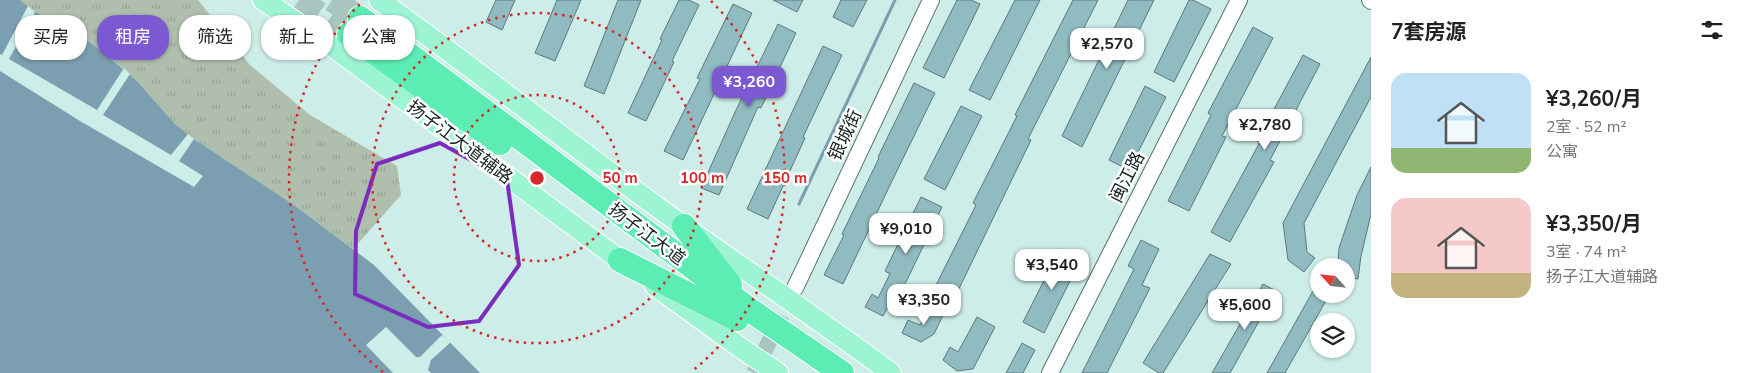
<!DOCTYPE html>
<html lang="zh">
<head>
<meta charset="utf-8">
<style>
	body { margin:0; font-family:"Nunito Sans","Noto Sans SC",sans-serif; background:#f2f2f2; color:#222; height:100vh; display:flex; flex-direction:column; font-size:19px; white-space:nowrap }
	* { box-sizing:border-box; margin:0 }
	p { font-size:16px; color:#767676 }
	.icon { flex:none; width:28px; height:28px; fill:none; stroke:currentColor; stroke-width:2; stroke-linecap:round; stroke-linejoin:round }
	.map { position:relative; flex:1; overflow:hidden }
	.drawer { display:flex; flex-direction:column; background:#fff; width:375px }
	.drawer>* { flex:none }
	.banner { position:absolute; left:15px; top:15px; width:475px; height:45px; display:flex; gap:10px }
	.needle { width:32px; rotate:297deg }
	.tools { position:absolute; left:1310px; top:258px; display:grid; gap:10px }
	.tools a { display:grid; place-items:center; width:45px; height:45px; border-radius:50%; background:#fff; box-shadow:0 1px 4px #0004; font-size:25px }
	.price { position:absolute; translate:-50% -42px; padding:0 11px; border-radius:10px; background:#fff; color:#222; font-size:16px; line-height:32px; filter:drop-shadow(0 1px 2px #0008) }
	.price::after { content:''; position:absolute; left:50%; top:30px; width:15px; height:11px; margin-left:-8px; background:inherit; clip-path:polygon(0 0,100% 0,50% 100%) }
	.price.active { background:#7c59d3; color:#fff }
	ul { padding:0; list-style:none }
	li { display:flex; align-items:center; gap:15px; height:125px; padding:0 20px }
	li span { display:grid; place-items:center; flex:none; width:140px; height:100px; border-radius:15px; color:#555 }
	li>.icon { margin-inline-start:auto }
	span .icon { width:60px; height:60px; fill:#fffc; stroke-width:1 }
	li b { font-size:21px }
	h2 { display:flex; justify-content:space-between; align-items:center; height:60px; padding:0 20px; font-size:21px }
	.chip { padding:0 18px; border-radius:20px; background:#fff; box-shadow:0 1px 4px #0004; font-size:18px; line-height:45px }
	.chip.active { background:#7c59d3; color:#fff }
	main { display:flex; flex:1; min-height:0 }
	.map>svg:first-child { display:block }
	.grass { fill:url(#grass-tufts) }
	.water { fill:#7b9fb0 }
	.pier { fill:#cdede8 }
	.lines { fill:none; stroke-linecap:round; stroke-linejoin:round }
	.stream { stroke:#7b9fb0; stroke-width:3 }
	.building { fill:#90bbc1; stroke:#5c797d }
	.minor-tunnel { stroke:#a9c5c0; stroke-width:16; stroke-dasharray:16 8; stroke-linecap:butt }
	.highway-tunnel { stroke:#a9c5c0; stroke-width:24; stroke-dasharray:24 12; stroke-linecap:butt }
	.minor-casing { stroke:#55716d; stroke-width:18 }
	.major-casing { stroke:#fff; stroke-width:22 }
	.highway-casing { stroke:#fff; stroke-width:26 }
	.minor { stroke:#fff; stroke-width:16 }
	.major { stroke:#9df4d2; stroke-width:20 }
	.highway { stroke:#5bedb4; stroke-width:24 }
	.marked { fill:none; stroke:#7b2cbf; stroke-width:4; stroke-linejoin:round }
	.ring { fill:none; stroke:#d62828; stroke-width:2.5; stroke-dasharray:2.5 5 }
	.labels { text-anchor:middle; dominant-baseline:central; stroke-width:5; stroke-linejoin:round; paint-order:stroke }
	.street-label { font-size:18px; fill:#182422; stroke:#fff }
	.centre { fill:#d62828; stroke:#fff; stroke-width:2.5 }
	.ring-label { font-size:15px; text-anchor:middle; font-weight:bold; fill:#d62828; stroke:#fff; stroke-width:5; stroke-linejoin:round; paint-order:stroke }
</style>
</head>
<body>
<main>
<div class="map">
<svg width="1371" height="373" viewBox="0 0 1371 373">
	<defs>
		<pattern id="grass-tufts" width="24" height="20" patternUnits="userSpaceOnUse" patternTransform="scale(1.25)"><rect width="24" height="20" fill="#afbead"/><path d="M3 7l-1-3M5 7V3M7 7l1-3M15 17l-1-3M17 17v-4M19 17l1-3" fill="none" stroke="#96a395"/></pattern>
	</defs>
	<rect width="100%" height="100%" fill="#cdede8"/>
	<polygon class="grass" points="20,0 198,0 250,65 310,115 397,166 401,195 353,249 294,205 194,139 175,124 137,81 99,48 77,33 35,12"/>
	<polygon class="water" points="0,0 20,0 35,12 77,33 98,48 137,81 175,124 194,139 294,205 374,265 480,373 0,373"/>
	<g class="pier">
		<polygon points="28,6 35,12 9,59 97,110 124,68 130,74 103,115 171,155 188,134 194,139 179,161 203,176 194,187 80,121 0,71 0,54 2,55"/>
		<polygon points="386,327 416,357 420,357 442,335 451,342 431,360 428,370 431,373 393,373 366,345"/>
	</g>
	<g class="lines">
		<polyline class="stream" points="799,204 895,0"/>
	</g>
	<g class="building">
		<polygon points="496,0 515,0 502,30 486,22"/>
		<polygon points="557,0 581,0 555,61 535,53"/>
		<polygon points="618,0 641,0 604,94 584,86"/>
		<polygon points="679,0 689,0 699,5 672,61 674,62 646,121 628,113 662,40 660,39"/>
		<polygon points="773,0 803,0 797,12"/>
		<polygon points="841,0 867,0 853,27 833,17"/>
		<polygon points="957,0 971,0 980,4 944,78 923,68"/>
		<polygon points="1015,0 1040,0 990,100 969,90"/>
		<polygon points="1073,0 1098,0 1028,139 1031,140 954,299 934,289 976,205 973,203 1017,116 1015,115"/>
		<polygon points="1128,0 1154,0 1082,147 1062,136"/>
		<polygon points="1189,0 1193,0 1211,9 1174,82 1154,72"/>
		<polygon points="733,4 752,13 683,160 664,151 700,79 697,78"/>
		<polygon points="778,24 796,33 761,108 758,107 719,195 701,188 736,110"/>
		<polygon points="1253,27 1273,38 1222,136 1226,137 1189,211 1168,201 1211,115 1208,113"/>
		<polygon points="823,46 842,55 803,137 805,138 768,219 747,209"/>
		<polygon points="1303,55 1320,64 1270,160 1274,162 1230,242 1211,232 1260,142 1257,141"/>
		<polygon points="1371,57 1371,97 1304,223 1307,252 1315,258 1304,272 1288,260 1283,223"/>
		<polygon points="914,83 935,93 892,181 843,284 824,275 844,235 842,234 879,158 878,157"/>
		<polygon points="1145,86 1166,97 1129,170 1109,160"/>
		<polygon points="961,106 982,116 945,190 924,179"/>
		<polygon points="1371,167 1371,214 1361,256 1358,279 1346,277 1346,266 1338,266 1339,248 1357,195"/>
		<polygon points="921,197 942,207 895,305 890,303 883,316 865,307 872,294 878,298 890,274 885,271"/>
		<polygon points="1141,240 1159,249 1142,285 1150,288 1107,373 1082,373 1134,269 1128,266"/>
		<polygon points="1060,249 1081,259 1044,333 1023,322"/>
		<polygon points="1210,254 1231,264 1163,373 1159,373 1143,363"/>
		<polygon points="1263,284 1276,291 1230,373 1212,373"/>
		<polygon points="1313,291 1327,299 1285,373 1267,373"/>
		<polygon points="930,306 944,313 934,334 921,342 902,333 908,320 920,325"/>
		<polygon points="977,317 995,327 973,369 957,371 943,360 950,347 958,352"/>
		<polygon points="1022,343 1035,350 1023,373 1006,373"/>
	</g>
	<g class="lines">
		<polyline class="minor-tunnel" points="754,373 794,290"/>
		<g class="highway-tunnel">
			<polyline points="299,0 349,34"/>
			<polyline points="332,0 360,18"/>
		</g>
		<g class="minor-casing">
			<g id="minor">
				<polyline points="1370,0 1371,1"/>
				<polyline points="795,288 931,0"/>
				<polyline points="1050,373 1239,0"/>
			</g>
		</g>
		<g class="major-casing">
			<g id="major">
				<polyline points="263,0 329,44 632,269"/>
				<path d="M379 0C474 68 566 141 660 209 737 265 816 317 891 373"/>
				<polyline points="655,286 741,348 778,373"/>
			</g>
		</g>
		<g class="highway-casing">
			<g id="highway">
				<polyline points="360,18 750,310 842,373"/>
				<polyline points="349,34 500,143"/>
				<polyline points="684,226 730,285"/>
				<polyline points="620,260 737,319"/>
			</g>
		</g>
		<use href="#minor" class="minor"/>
		<use href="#major" class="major"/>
		<use href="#highway" class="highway"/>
	</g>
	<path class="marked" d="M440 143 507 180 519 265 479 321 428 327 355 294 356 231 377 164Z"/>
	<g class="ring">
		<circle cx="537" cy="178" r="83"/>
		<circle cx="537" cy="178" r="165"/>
		<path d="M383 372A248 248 0 0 1 363 1M711 1A248 248 0 0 1 691 372"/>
	</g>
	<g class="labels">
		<g class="street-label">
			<text transform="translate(845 135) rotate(-65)">银城街</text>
			<text transform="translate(460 142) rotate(37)">扬子江大道辅路</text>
			<text transform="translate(1127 177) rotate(-63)">闽江路</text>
			<text transform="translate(647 234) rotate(37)">扬子江大道</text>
		</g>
	</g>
	<circle cx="537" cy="178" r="8" class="centre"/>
	<g class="ring-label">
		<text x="620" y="183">50 m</text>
		<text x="702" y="183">100 m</text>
		<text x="785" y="183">150 m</text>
	</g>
</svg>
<div class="tools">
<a><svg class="needle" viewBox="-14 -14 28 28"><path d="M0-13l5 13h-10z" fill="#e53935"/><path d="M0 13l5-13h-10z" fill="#767676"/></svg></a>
<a><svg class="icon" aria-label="layers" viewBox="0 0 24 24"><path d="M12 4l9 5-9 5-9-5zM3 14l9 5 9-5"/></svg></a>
</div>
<b class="price" style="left:1107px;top:70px">¥2,570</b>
<b class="price active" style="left:749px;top:108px">¥3,260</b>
<b class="price" style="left:1265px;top:151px">¥2,780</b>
<b class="price" style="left:906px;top:255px">¥9,010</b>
<b class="price" style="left:1052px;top:291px">¥3,540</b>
<b class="price" style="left:924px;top:326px">¥3,350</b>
<b class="price" style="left:1245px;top:331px">¥5,600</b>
<div class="banner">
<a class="chip">买房</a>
<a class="chip active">租房</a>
<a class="chip">筛选</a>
<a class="chip">新上</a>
<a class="chip">公寓</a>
</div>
</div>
<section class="drawer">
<h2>7套房源<svg class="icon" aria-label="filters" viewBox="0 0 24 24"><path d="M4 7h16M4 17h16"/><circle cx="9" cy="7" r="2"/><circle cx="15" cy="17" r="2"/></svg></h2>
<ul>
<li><span style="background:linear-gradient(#bfe0f5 75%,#8fb573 0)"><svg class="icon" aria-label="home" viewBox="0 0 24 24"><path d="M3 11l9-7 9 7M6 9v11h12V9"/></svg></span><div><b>¥3,260/月</b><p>2室 · 52 m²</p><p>公寓</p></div></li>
<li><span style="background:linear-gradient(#f6c9c9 75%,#c2b280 0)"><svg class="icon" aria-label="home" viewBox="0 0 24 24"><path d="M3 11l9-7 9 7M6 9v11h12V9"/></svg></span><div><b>¥3,350/月</b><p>3室 · 74 m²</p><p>扬子江大道辅路</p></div></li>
</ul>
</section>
</main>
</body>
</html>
